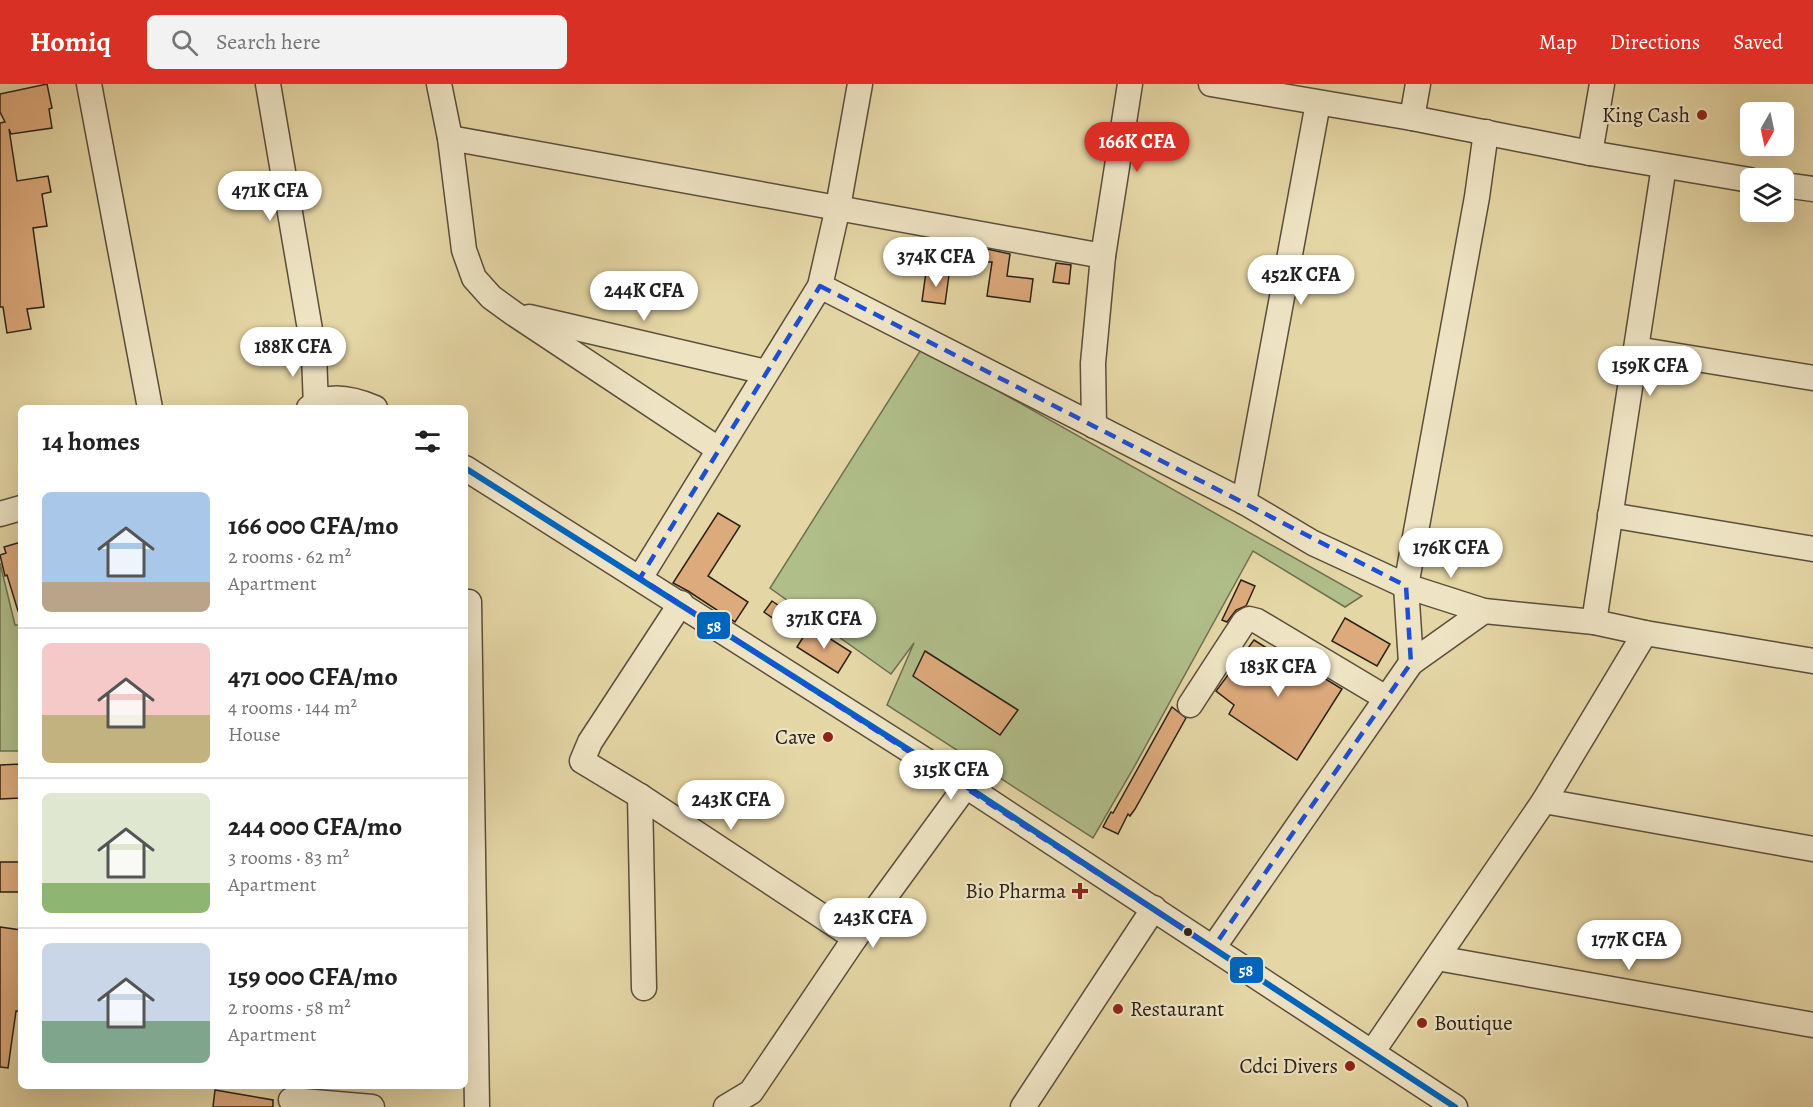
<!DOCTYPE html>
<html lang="en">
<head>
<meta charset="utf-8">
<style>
	body { margin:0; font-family:Alegreya,serif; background:#f2f2f2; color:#222; height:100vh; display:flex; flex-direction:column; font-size:22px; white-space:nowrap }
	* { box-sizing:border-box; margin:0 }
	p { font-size:20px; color:#767676 }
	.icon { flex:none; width:33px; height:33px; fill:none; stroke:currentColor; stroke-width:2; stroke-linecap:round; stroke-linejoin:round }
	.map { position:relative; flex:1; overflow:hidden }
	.drawer { position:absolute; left:18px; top:321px; width:450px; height:684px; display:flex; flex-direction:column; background:#fff; border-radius:9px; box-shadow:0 6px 24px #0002 }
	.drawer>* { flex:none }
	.needle { width:39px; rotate:189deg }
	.tools { position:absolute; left:1740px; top:18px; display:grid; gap:12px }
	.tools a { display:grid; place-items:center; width:54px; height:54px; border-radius:9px; background:#fff; box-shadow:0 6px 24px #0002; font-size:30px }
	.price { position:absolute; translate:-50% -51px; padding:0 14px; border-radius:21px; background:#fff; color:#222; font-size:20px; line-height:39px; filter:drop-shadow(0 2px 3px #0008) }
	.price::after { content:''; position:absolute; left:50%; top:36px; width:18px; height:14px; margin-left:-9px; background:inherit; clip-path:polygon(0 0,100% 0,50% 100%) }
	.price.on { background:#d93025; color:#fff }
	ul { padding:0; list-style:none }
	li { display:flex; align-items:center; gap:18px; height:150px; padding:0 24px }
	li+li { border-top:2px solid #e0e0e0 }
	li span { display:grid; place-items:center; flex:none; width:168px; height:120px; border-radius:9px; color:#555 }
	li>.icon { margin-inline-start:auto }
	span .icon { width:72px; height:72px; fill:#fffc; stroke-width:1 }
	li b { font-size:26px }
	h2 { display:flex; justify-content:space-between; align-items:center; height:72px; padding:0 24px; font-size:26px }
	header { display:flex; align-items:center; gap:36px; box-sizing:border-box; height:84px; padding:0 30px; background:#d93025; color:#fff }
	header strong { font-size:28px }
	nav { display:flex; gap:33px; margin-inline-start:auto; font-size:21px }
	.search { width:420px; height:54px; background:#f2f2f2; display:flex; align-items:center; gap:15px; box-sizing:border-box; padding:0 21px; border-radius:9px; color:#767676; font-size:22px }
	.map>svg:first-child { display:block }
	.green { fill:#b0be8a; stroke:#6e7052; stroke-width:1.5 }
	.building { fill:#ddaa7b; stroke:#2b2119; stroke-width:1.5 }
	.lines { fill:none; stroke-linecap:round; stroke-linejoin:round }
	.minor-casing { stroke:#5a4e3c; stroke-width:27 }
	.minor { stroke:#eee4c4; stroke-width:24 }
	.bus-1-casing { stroke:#eee4c4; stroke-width:10 }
	.bus-1 { stroke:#0065bd; stroke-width:6 }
	.marked { fill:none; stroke:#1d4ed8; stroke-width:4.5; stroke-dasharray:12 8; stroke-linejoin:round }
	.poi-dot { fill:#8f2418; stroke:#eee4c4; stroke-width:2 }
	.bus-dot { fill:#2b2119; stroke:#eee4c4; stroke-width:2 }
	.labels { text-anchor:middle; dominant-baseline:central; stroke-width:4.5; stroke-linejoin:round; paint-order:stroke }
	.poi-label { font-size:21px; fill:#2b2119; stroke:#eee4c4; text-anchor:end }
	.line-badge { stroke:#eee4c4; stroke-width:2 }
	.badge-label { font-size:16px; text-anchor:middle; font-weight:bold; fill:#fff }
</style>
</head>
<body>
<header>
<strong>Homiq</strong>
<div class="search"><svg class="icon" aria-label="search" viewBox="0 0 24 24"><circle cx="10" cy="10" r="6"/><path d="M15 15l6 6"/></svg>Search here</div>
<nav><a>Map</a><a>Directions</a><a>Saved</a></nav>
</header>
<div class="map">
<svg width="1813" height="1023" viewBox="0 0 1813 1023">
	<rect width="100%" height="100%" fill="#e5d6a5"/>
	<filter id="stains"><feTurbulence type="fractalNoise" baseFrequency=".00333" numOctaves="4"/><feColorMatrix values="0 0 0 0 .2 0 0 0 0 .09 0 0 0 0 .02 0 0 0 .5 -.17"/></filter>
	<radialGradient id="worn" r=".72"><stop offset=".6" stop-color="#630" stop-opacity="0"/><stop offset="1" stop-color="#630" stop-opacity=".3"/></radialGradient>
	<g class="green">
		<polygon points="922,264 1362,512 1345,523 1253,467 1133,685 1093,754 887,621 914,559 891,590 770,504"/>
		<polygon points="0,479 15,541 21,541 21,667 0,667"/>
	</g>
	<g class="building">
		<polygon points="47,0 52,24 49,25 52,44 11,50 9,45 17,97 48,92 51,108 42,110 47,142 33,144 44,223 27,225 31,245 7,249 3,223 0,223 0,39 5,38 0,28 0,10"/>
		<polygon points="987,165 1010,170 1007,192 1033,195 1030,218 987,212 992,178 985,178"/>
		<polygon points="1056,179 1071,181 1069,200 1053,198"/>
		<polygon points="926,188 949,191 945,220 922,217"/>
		<polygon points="718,429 740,442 708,492 748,518 735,538 688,507 673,499"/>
		<polygon points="21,458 21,527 18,527 7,491 5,492 0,471 6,469 4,463"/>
		<polygon points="1241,496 1255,502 1246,522 1236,526 1227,538 1222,536"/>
		<polygon points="772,517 782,524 774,535 764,528"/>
		<polygon points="1345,534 1390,560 1377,582 1332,557"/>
		<polygon points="810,542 851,568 838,589 797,563"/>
		<polygon points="1254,556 1276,570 1278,566 1342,605 1297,676 1229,630 1234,621 1216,607"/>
		<polygon points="925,567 1018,626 1000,651 913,592"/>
		<polygon points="1172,623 1186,634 1135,725 1130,732 1128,730 1118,750 1103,743 1111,728 1113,729"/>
		<polygon points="21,680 21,714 0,715 0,681"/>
		<rect x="0" y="778" width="21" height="30"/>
		<polygon points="0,843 21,846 21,928 16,927 8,984 0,983"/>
		<polygon points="215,1006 273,1016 273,1023 213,1023"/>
	</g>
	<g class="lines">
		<g class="minor-casing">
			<g id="minor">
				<polyline points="89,0 150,324"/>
				<polyline points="268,0 314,269 316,324"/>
				<polyline points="439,0 450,54 464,166 474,194 491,213 513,229 718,365"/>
				<polyline points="1211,0 1412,34 1590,69 1750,96"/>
				<polyline points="1412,34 1418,0"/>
				<polyline points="450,54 1103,172"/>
				<polyline points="1590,69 1602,0"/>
				<polyline points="1784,101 1813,105"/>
				<polyline points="820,202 1244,418 1313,459 1406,502 1484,527 1594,538 1645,549 1813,577"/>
				<polyline points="529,233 766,288"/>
				<polyline points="1636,265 1813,294"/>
				<path d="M309 324C328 308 354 315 375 324"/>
				<polyline points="1094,342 1093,279 1103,172 1130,0"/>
				<polyline points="465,384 966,702 1455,1023"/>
				<polyline points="1244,418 1318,19"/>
				<polyline points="0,430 21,424"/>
				<polyline points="1610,431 1813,465"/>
				<polyline points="640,494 820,202 838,123 860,0"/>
				<polyline points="469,518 477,1023"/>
				<polyline points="681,519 590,658 582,677 640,712 855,854"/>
				<polyline points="1594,538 1664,82"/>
				<polyline points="1411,579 1406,502 1477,113 1486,48"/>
				<polyline points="1190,621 1244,538 1249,535 1257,537 1386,614"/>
				<polyline points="640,712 644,904"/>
				<polyline points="1544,717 1813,765"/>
				<polyline points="1213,864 1411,579 1484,527"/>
				<polyline points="1437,874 1813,941"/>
				<polyline points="1373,967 1544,717 1645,549"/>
				<polyline points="291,1016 372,1023"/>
				<polyline points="726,1023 751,1008 855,854 966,702"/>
				<polyline points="1023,1023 1154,824"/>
			</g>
		</g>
		<use href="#minor" class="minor"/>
		<g class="bus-1-casing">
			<polyline id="bus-1" points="465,384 966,702 1455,1023"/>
		</g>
		<use href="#bus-1" class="bus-1"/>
	</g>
	<path class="marked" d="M820 202 1406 502 1411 579 1213 864 640 494Z"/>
	<g class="poi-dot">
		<circle cx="1702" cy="31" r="6"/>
		<circle cx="828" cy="653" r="6"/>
		<path d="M1077 798h6v6h6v6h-6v6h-6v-6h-6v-6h6z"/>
		<circle cx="1118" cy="925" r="6"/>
		<circle cx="1422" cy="939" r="6"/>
		<circle cx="1350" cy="982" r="6"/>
	</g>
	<circle class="bus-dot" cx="1188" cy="848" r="5"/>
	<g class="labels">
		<g class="poi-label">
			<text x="1690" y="31">King Cash</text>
			<text x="816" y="653">Cave</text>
			<text x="1066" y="807">Bio Pharma</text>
			<text x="1130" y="925" text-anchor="start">Restaurant</text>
			<text x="1434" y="939" text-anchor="start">Boutique</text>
			<text x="1338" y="982">Cdci Divers</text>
		</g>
	</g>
	<g class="line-badge">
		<rect x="696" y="527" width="35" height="29" rx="6" fill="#0065bd"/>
		<rect x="1229" y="872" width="35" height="28" rx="6" fill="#0065bd"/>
	</g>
	<g class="badge-label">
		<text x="714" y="548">58</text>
		<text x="1246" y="892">58</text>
	</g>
	<rect width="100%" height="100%" filter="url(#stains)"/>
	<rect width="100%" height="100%" fill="url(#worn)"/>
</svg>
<div class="tools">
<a><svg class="needle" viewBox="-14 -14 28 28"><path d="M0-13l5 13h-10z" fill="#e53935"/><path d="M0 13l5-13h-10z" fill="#767676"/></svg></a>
<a><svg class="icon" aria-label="layers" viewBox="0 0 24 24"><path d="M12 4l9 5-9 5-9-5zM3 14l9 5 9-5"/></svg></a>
</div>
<b class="price on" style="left:1137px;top:89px">166K CFA</b>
<b class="price" style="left:270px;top:138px">471K CFA</b>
<b class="price" style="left:936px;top:204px">374K CFA</b>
<b class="price" style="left:1301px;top:222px">452K CFA</b>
<b class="price" style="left:644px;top:238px">244K CFA</b>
<b class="price" style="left:293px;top:294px">188K CFA</b>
<b class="price" style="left:1650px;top:313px">159K CFA</b>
<b class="price" style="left:1451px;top:495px">176K CFA</b>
<b class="price" style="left:824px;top:566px">371K CFA</b>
<b class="price" style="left:1278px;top:614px">183K CFA</b>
<b class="price" style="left:951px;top:717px">315K CFA</b>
<b class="price" style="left:731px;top:747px">243K CFA</b>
<b class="price" style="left:873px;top:865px">243K CFA</b>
<b class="price" style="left:1629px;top:887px">177K CFA</b>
<section class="drawer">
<h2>14 homes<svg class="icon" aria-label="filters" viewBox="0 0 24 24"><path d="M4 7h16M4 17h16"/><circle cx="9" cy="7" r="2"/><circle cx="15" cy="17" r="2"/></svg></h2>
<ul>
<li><span style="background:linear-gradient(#a9c7e8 75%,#b9a48a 0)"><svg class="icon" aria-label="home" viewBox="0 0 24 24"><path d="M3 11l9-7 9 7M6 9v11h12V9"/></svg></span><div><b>166 000 CFA/mo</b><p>2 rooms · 62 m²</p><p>Apartment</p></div></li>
<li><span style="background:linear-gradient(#f6c9c9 60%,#c2b280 0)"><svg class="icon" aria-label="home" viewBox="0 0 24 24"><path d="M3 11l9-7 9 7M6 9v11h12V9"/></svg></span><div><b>471 000 CFA/mo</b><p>4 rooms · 144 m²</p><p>House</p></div></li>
<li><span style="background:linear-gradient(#dfe7d0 75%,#8fb573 0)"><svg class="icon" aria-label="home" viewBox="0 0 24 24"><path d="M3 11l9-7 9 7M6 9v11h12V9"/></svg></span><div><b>244 000 CFA/mo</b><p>3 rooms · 83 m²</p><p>Apartment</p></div></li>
<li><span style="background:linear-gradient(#c9d6e8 65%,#7fa58c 0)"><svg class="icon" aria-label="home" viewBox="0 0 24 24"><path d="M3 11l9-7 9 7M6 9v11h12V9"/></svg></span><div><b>159 000 CFA/mo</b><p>2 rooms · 58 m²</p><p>Apartment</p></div></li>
</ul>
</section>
</div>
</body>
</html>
